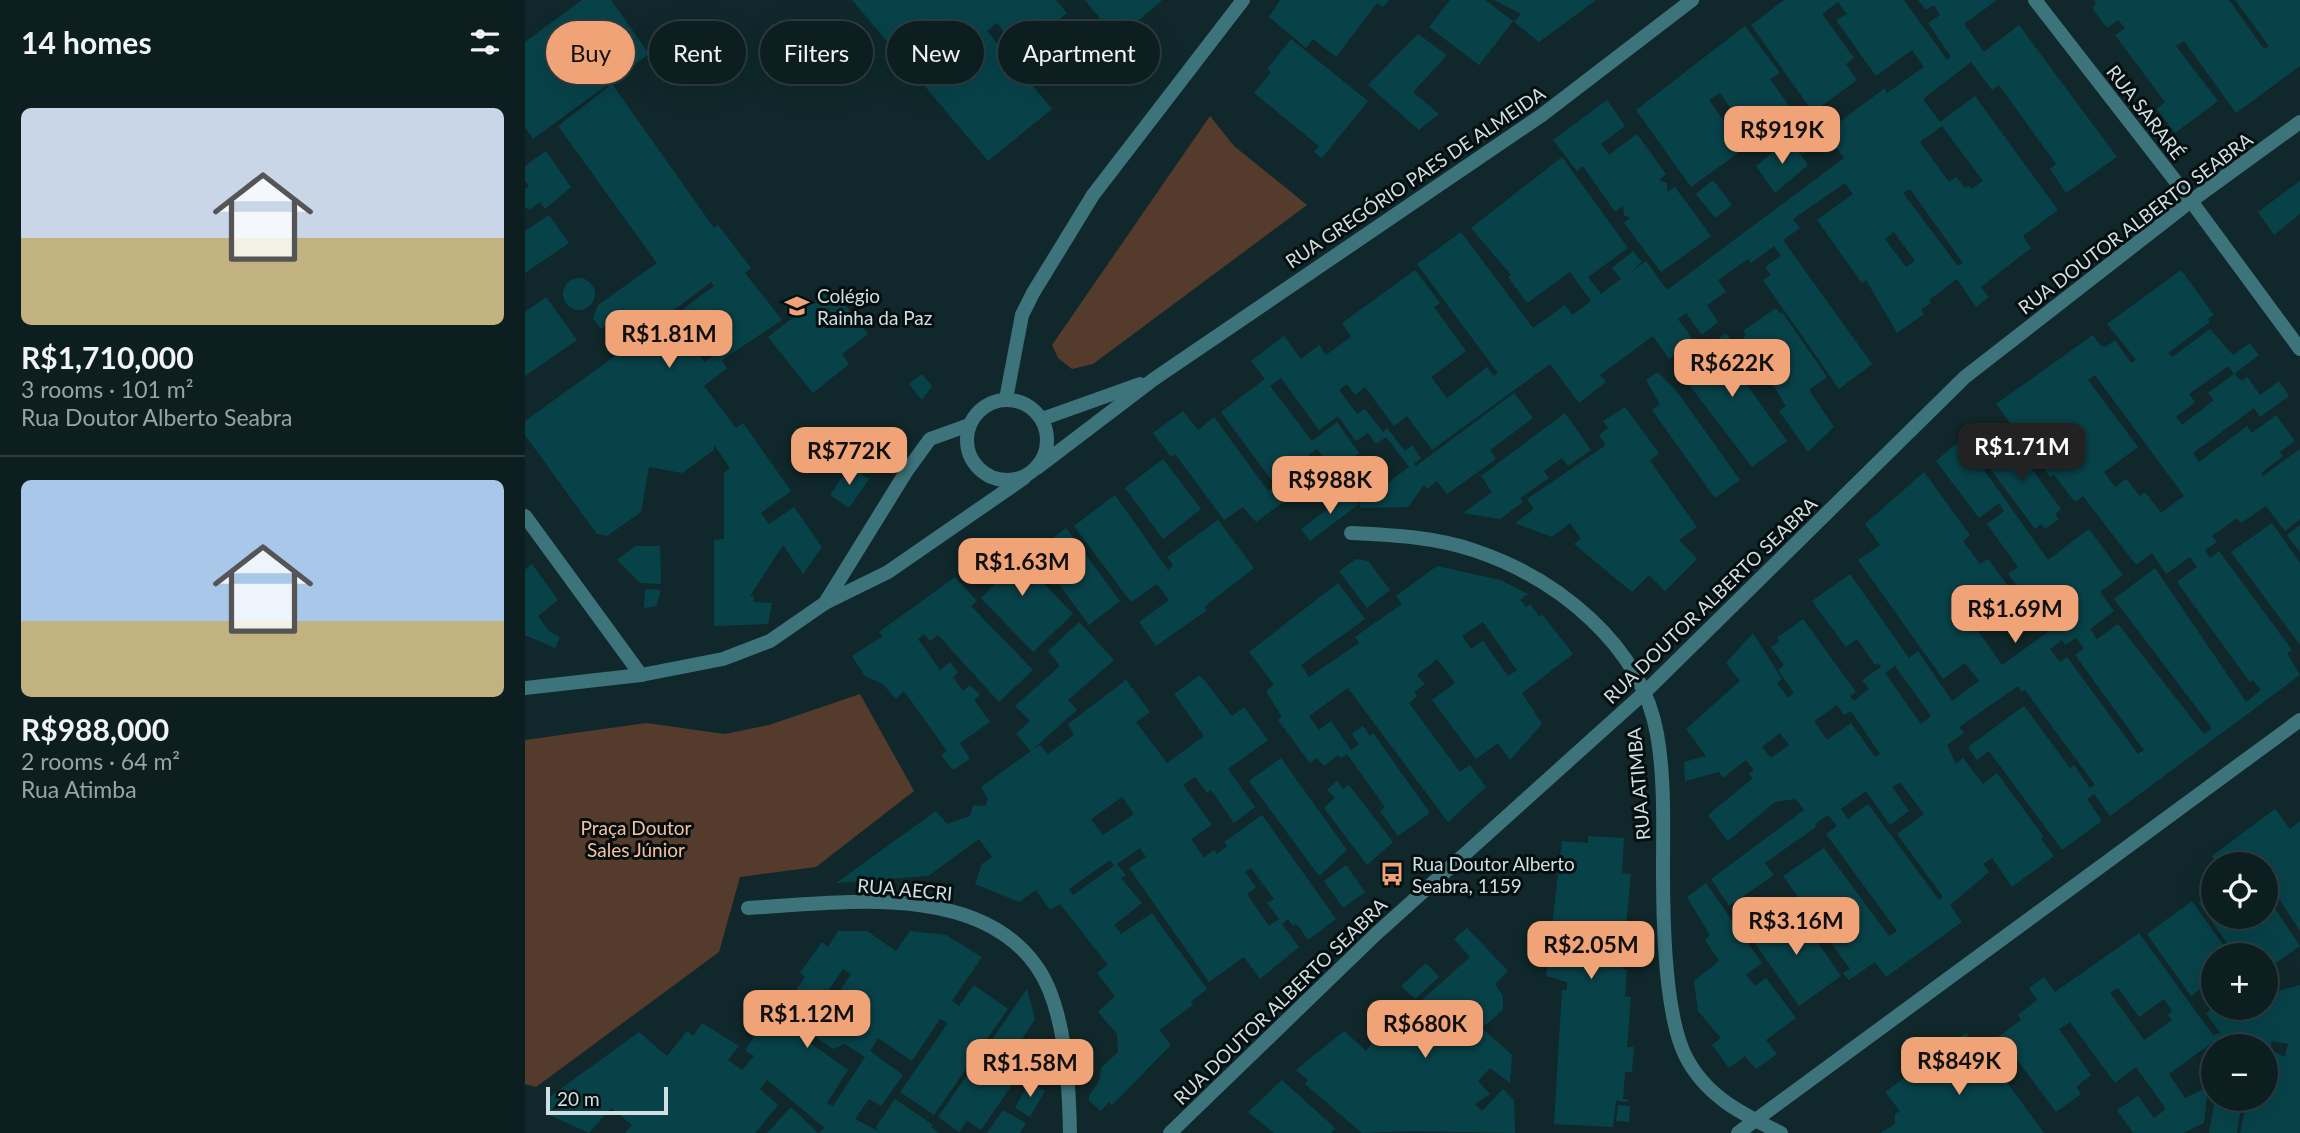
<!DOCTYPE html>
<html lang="en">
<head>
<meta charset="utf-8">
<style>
	body { margin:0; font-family:Lato,sans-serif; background:#1a2b2d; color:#f1f3f6; height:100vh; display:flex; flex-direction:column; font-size:26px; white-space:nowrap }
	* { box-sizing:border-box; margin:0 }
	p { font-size:23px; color:#9aa2a5 }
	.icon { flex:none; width:38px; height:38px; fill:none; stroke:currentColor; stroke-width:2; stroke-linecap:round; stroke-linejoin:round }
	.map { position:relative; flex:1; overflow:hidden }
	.drawer { display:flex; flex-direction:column; background:#0c1e20; width:525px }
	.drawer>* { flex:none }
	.hud { position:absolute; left:21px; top:21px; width:665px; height:63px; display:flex; gap:14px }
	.tools { position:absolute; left:1676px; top:852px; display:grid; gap:14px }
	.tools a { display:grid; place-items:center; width:77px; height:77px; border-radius:50%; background:#0c1e20; box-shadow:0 7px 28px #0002,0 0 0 2px #2c3c3e; font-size:35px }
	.scale { position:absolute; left:21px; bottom:18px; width:122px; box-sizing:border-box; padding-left:7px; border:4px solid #d1dfe2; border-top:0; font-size:19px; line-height:24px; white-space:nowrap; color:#d1dfe2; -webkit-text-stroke:5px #050f10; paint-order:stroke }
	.price { position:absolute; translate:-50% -60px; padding:0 16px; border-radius:14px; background:#efa376; color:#111; font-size:23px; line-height:46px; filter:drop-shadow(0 2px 4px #0008) }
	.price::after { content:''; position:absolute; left:50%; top:42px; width:21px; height:16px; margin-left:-10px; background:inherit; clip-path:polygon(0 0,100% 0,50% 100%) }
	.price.on { background:#222; color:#fff }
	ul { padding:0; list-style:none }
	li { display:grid; align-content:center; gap:14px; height:371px; padding:0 21px }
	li+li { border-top:2px solid #2c3c3e }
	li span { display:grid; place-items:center; height:217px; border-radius:10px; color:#555 }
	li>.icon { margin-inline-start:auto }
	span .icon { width:126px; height:126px; fill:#fffc; stroke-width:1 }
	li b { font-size:30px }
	h2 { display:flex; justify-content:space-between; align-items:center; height:84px; padding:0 21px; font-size:30px }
	.tag { padding:0 24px; border-radius:32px; background:#0c1e20; box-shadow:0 7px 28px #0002,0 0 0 2px #2c3c3e; font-size:24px; line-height:63px }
	.tag.on { background:#efa376; color:#111 }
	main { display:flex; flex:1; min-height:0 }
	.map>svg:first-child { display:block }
	.green { fill:#553b2c }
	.building { fill:#084249; fill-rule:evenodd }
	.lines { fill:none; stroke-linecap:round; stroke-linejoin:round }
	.street { stroke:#3d737b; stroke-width:14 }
	.labels { text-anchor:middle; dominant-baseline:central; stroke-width:6; stroke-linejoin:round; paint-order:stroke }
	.street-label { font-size:19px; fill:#d1dfe2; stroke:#050f10 }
	.poi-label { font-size:19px; fill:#d1dfe2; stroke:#050f10; text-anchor:start }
	.park-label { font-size:19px; fill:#f9bf9e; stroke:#050f10 }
</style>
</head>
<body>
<main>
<section class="drawer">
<h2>14 homes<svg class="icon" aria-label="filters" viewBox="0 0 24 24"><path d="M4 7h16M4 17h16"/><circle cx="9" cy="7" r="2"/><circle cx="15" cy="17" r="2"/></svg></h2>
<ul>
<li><span style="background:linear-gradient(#c9d6e8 60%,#c2b280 0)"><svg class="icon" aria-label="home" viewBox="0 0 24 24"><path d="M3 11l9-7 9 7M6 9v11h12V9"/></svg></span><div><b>R$1,710,000</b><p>3 rooms · 101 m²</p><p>Rua Doutor Alberto Seabra</p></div></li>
<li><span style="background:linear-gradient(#a9c7e8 65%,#c2b280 0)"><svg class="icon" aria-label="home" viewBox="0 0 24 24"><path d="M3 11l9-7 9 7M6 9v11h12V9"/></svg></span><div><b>R$988,000</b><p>2 rooms · 64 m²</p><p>Rua Atimba</p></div></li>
</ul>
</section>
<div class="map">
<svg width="1775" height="1133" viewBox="0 0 1775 1133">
	<rect width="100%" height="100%" fill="#10282b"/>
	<g class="green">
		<polygon points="685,116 709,146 782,205 568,364 547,369 533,358 527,345"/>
		<polygon points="335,694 389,791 291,867 215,877 194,952 11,1087 0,1084 0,740 121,723 200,734 244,725"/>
	</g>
	<g class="building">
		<polygon points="57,0 86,0 124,54 8,139 0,127 0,42"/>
		<polygon points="327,0 531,0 542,13 494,51 472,23 462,31 527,109 463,161"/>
		<polygon points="560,0 637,0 592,39"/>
		<polygon points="755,0 864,0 858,7 852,3 811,57 788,39 781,48 744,17"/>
		<polygon points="925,0 960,0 988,21 954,65 904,27"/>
		<polygon points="969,0 1071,0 1014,42 989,22 996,14"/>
		<path d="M1259 0H1379L1422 60 1426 57 1403 23 1415 15 1409 5 1401 10 1393 0H1472L1439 24 1459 52 1494 25 1592 157 1541 193 1525 169 1531 164 1474 85 1467 90 1446 62 1398 99 1415 122 1450 96 1533 210 1498 236 1506 248 1456 287 1464 297 1451 307 1432 279 1404 300 1406 303 1396 310 1399 314 1372 333 1341 280 1337 283 1292 220 1328 194 1320 183 1268 219 1275 228 1258 240 1347 364 1314 389 1238 280 1246 275 1240 267 1256 256 1249 246 1226 263 1223 259 1193 280 1201 292 1182 305 1193 322 1177 335 1161 313 1153 319 1169 341 1144 359 1128 336 1075 375 1081 382 1054 403 1025 364 907 450 882 416 869 426 840 387 830 395 822 384 814 390 832 414 840 409 858 432 862 428 880 451 887 445 896 458 889 464 891 466 989 393 1008 418 965 450 971 459 922 494 912 481 902 489 899 485 883 507 836 508 834 504 884 467 861 437 851 444 843 433 831 441 813 416 794 430 756 378 745 386 787 441 812 422 834 453 809 471 792 449 748 482 696 412 740 379 726 361 759 336 776 359 794 345 801 355 826 337 817 323 890 270 915 303 909 307 941 351 906 377 922 398 962 367 969 376 973 373 892 264 936 232 1008 328 1040 305 1047 315 1066 301 1045 272 1002 303 983 277 986 275 946 228 1037 157 1103 248 1063 277 1076 294 1096 279 1087 268 1108 251 1117 262 1105 273 1121 261 1142 290 1319 158 1300 133 1360 88 1362 93 1399 67 1387 50 1351 76 1311 20 1322 14 1313 2 1297 14 1329 58 1321 64 1332 80 1288 112 1226 25ZM1417 126 1458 181 1446 189 1444 186 1440 188 1431 177 1424 182 1395 142ZM1385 189 1438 263 1433 266 1378 193ZM1369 232 1390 261 1381 267 1360 239Z"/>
		<polygon points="1569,0 1704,0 1739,49 1744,46 1710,0 1775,0 1775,66 1711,113 1659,41 1651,46 1693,101 1650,133 1632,109 1640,102 1590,35 1600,28 1593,20 1582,28 1567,8 1571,4"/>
		<polygon points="1220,26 1255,73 1245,79 1275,121 1235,150 1195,93 1184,100 1219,149 1166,187 1111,110"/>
		<polygon points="893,34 922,55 888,92 914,114 894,130 843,85"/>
		<polygon points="766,39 843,101 797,158 789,152 794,146 729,93 746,72 742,69"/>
		<path d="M87 84 189 228 193 225 226 268 220 273 257 320 197 360 202 368 179 386 211 428 218 423 266 491 236 513 244 524 269 507 297 547 278 574 258 545 225 596 229 597 228 602 247 603 243 624 189 626V540L199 539V473L205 468 189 445V450L157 473 124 467 116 512 82 536 72 534 0 435V421L114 339 96 315 76 329 68 318 73 305 132 263 33 126ZM186 282 189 286 154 312 190 354 180 362 140 317Z"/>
		<polygon points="1082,100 1100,126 1076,144 1084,155 1112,134 1141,174 1134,180 1142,183 1142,192 1150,187 1186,236 1136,272 1099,223 1105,218 1099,215 1098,206 1090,212 1058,166 1052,171 1028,140"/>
		<polygon points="1288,130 1296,141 1277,154 1269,143"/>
		<polygon points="1264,138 1283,165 1250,193 1231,166"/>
		<polygon points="21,151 46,187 20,209 15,202 6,209 0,208 0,189 4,186 0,181 0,166"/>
		<polygon points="1188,180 1207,205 1190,218 1171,194"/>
		<polygon points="1775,181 1775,214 1749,235 1733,212"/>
		<polygon points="24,215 44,243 0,273 0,231"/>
		<path d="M1656 270 1689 315 1683 319 1685 322 1643 353 1647 357 1685 329 1708 355 1725 343 1734 355 1709 374 1703 366 1664 394 1670 402 1651 417 1657 425 1689 400 1683 393 1709 374 1717 381 1722 377 1735 395 1754 381 1764 396 1735 417 1729 408 1668 453 1674 462 1722 426 1727 433 1751 415 1770 441 1755 452 1758 456 1736 473 1738 476 1775 449V519L1760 531 1741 506 1716 523 1712 518 1687 536 1692 542 1680 550 1685 558 1694 551 1767 650 1762 653 1775 675 1585 816 1569 794 1562 799 1577 821 1537 850 1464 751 1452 760 1443 747 1499 706 1545 768 1549 765 1565 788 1570 785 1500 690 1497 692 1493 686 1434 727 1439 733 1422 745 1431 764 1438 758 1458 784 1472 773 1519 837 1516 839 1529 856 1487 887 1467 858 1458 864 1464 872 1425 905 1437 922 1361 977 1350 962 1324 980 1318 973 1325 969 1258 876 1299 848 1364 936 1372 931 1301 834 1312 826 1303 815 1290 824 1291 827 1240 863 1249 875 1204 906 1186 879 1279 810 1271 799 1250 802 1203 841 1183 815 1228 778 1224 774 1229 770 1221 760 1198 778 1194 772 1160 781 1159 762 1181 756 1161 729 1215 681 1201 663 1228 633 1257 679 1252 683 1263 698 1269 693 1253 670 1259 665 1246 647 1254 642 1252 638 1278 619 1331 692 1325 696 1329 701 1344 689 1337 680 1356 667 1353 663 1350 665 1332 639 1321 647 1287 601 1325 574 1384 658 1393 651 1427 701 1454 681 1440 663 1418 679 1333 560 1355 545 1340 524 1399 472 1445 535 1438 541 1455 564 1463 559 1495 602 1483 611 1478 604 1449 625 1477 665 1523 632 1511 614 1522 606 1506 585 1497 592 1483 574 1493 567 1462 524 1479 511 1474 503 1454 518 1411 461 1437 439 1523 560 1564 529 1598 575 1575 592 1589 611 1565 629 1572 639 1593 624 1679 734 1687 728 1589 599 1630 568 1721 702 1736 690 1728 680 1725 682 1652 582 1672 567 1665 557 1641 574 1627 553 1611 565 1558 496 1550 502 1529 475 1525 477 1471 404 1568 335 1575 345 1581 347 1590 340 1606 363 1611 360 1582 324ZM1570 375 1659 496 1636 513 1620 492 1615 496 1601 479 1590 487 1579 472 1613 447 1563 380ZM1551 638 1559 648 1550 655 1619 750 1613 754 1542 657 1535 662 1525 649 1537 640 1540 645ZM1370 666 1406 716 1396 724 1360 673ZM1312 705 1319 715 1326 711 1355 754 1350 757 1326 723 1302 740 1289 721ZM1255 733 1264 745 1246 758 1237 747ZM1375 782 1399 814 1372 834 1418 897 1414 900 1343 804 1323 819 1316 809 1341 791 1365 825 1384 811 1367 787Z"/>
		<circle cx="54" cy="294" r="16"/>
		<polygon points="306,288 343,334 317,354 324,364 288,393 243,337"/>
		<polygon points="21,297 52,340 0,376 0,312"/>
		<polygon points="1251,308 1255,314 1257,312 1302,377 1284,390 1309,427 1283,452 1254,411 1261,406 1218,337 1221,335 1218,331"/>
		<polygon points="1201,333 1225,367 1215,375 1262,441 1227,467 1152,369"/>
		<polygon points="1133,372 1153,393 1215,480 1190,498 1127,410 1135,404 1121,380"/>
		<polygon points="397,374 407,386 397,400 384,384"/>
		<polygon points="1100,407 1134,453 1125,461 1172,527 1154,540 1172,559 1140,591 1124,575 1107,592 1049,544 1056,539 1045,523 1027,537 990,523 1009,509 1002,499 1081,445 1074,435 1083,428 1078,421"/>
		<polygon points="658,411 673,430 689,417 743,491 747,489 757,503 731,522 718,507 699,520 650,454 646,457 628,433"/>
		<polygon points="1040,413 1066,450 1043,466 1037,458 1019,471 1024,478 995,498 998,502 975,519 938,513 967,492 956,476"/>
		<polygon points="1482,435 1536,509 1530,514 1534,519 1520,529 1516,524 1510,529 1455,455"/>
		<polygon points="638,459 676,509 638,539 600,488"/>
		<polygon points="797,463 806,475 780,493 771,481"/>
		<polygon points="325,466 344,479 324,508 305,495"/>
		<polygon points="825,492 834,504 785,541 776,529"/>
		<polygon points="590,495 643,570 648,565 642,557 693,520 729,568 679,607 682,610 631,646 614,622 644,600 632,584 606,602 549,526"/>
		<polygon points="1747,523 1775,563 1775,645 1706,552"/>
		<polygon points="1775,525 1775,552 1762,535"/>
		<polygon points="541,528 595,601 564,625 533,583 529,586 508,559 514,555 511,551"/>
		<polygon points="479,542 548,614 508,652 456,598 470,584 450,563"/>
		<polygon points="110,546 135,546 136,584 115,583 92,560"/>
		<polygon points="831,559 843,561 865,590 842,608 814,571"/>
		<polygon points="7,564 33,600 13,616 24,631 35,637 30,648 0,635 0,570"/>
		<path d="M912 566 975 580 1003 594 995 600 1001 607 1005 604 1015 617 1017 614 1048 654 997 693 1017 724 985 760 973 743 951 759 907 700 930 683 912 659 892 675 900 684 889 692 892 696 884 703 935 772 945 765 961 787 923 822 823 688 784 716 794 730 806 721 826 750 834 744 827 734 838 726 845 736 848 733 905 813 873 836 855 811 860 807 822 754 816 758 813 755 799 766 792 758 785 763 753 720 757 717 741 691 749 685 724 652 813 583 840 619 776 665 784 677 834 643 830 637 877 604 871 596ZM958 622 992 670 983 676 958 641 946 649 937 636Z"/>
		<polygon points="430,577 452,601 446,606 508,670 474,702 413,635 405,641 399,634 393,639 415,670 425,662 433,672 428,677 438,691 445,685 455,695 449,700 465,722 435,743 445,759 428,770 416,755 422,751 379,691 371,699 358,684 340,676 327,656 358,636 354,632"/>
		<polygon points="120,589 136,590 131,606 119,608"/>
		<path d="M554 622 589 660 543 700 552 710 509 748 515 745 523 754 549 735 543 724 601 680 625 712 611 722 642 763 679 736 649 694 675 675 707 716 719 707 743 740 703 769 730 807 709 823 686 790 682 793 670 777 658 785 687 825 666 839 679 858 689 850 692 854 702 846 699 842 737 815 811 919 783 940 772 924 768 926 763 919 757 924 774 947 735 979 719 957 684 982 604 868 621 857 615 848 592 864 601 875 596 878 617 903 589 925 596 934 627 913 682 989 666 1002 668 1005 634 1030 646 1045 587 1105 584 1102 576 1111 564 1101V1096L575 1079 576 1068 593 1052 592 1034 573 1012 590 996 572 973 583 965 535 904 525 910 511 890 494 902 450 884 457 864 467 857 454 839 403 876 311 883 411 811 422 824 445 816 448 805 460 806 463 799 456 787 506 751 491 734 505 721 490 706 535 666 523 651ZM597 797 609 814 578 835 566 819ZM585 860 589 866 548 895 544 889ZM726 868 749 899 742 903 754 919 744 926 722 894 731 887 720 872Z"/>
		<polygon points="756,758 822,850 794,876 724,781"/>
		<polygon points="812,781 818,789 824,785 868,842 842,865 799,808 810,798 802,790"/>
		<polygon points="1750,809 1765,829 1775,821 1775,931 1741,879 1741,864 1693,864 1687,856"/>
		<polygon points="1063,836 1099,838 1097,873 1106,874 1097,968 1102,970 1100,996 1106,997 1102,1047 1109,1047 1107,1072 1100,1072 1098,1099 1103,1099 1102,1102 1091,1101 1088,1127 1029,1124 1037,990 1042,990 1042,982 1021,976 1037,841 1063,843"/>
		<polygon points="821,865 840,892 818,908 799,881"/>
		<polygon points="1181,883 1237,963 1221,975 1230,986 1241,978 1271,1018 1241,1040 1252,1054 1231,1069 1220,1056 1204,1068 1187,1045 1196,1038 1173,1011 1169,981 1194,961 1180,940 1185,935 1163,899 1163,896"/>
		<polygon points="1689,893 1689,917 1741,917 1741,895 1775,946 1741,970 1741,956 1711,956 1674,903"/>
		<polygon points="1667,901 1706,956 1689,956 1689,980 1666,996 1622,934"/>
		<polygon points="1269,908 1316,976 1274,1006 1226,938"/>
		<polygon points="942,928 983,971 970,984 978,996 978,1010 957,1028 987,1055 985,1083 965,1068 953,1081 965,1094 950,1104 957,1111 978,1089 989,1100 990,1133 886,1131 837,1133 780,1084 783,1080 771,1070 819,1031 841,1051 854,1033 874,1017 876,1019 945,957 929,939"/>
		<polygon points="313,931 342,931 371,951 385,931 421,935 457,957 427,1001 434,1006 449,985 483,1009 409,1115 375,1092 423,1023 415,1019 387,1061 353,1038 345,1051 378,1075 356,1106 344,1099 330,1119 353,1131 351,1127 370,1099 408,1125 406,1127 414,1133 294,1133 300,1128 242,1080 235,1089 253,1105 230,1133 100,1133 107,1125 86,1108 64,1133 22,1114 20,1106 23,1098 114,1032 142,1056 162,1031 168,1036 177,1023 214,1046 203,1060 217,1070 229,1056 220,1050 234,1030 241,1034 252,1019 323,1070 302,1103 308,1106 340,1057 320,1044 308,1049 286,1034 326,974 318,969 279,1026 257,1011 280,977 275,973 297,942 303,947"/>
		<path d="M1614 933 1688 1035 1695 1033 1681 1013 1689 1008H1741V994L1775 985V1133H1715L1722 1099H1741V1046H1687L1688 1042 1644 1074 1660 1098 1683 1087 1679 1123 1658 1133H1608L1592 1110 1613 1096 1629 1118 1641 1109 1611 1067 1590 1083 1545 1022 1534 1029 1566 1075 1551 1087 1556 1094 1531 1112 1493 1061 1484 1067 1466 1042 1496 1020 1493 1015 1512 1000 1504 988 1519 977 1530 992ZM1593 988 1614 1017 1639 999 1647 1011 1643 1015 1647 1020 1619 1040 1585 993ZM1747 1041 1763 1044 1760 1057 1745 1050Z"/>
		<polygon points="901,963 914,977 890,999 876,986"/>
		<polygon points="502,989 510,1019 490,1050 502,1059 500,1066 456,1130 442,1121 434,1132 413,1117"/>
		<polygon points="1441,1033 1455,1054 1459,1051 1519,1133 1355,1133 1370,1124 1370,1114 1375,1111 1360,1092"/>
		<polygon points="757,1080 810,1128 806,1133 749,1133 723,1112"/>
		<polygon points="504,1082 520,1091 505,1117 490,1108"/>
		<polygon points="1690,1099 1717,1099 1712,1133 1684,1133"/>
		<polygon points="1093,1105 1105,1106 1104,1122 1091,1121"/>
		<polygon points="266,1107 293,1133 242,1133"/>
		<polygon points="478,1110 501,1123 495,1133 462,1133"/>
	</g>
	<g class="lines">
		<g class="street">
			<polyline points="1510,0 1666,201 1775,349"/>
			<polyline points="481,399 497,315 508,293 568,195 718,0"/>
			<circle cx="482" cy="440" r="40"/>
			<polyline points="517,419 615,384"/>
			<polyline points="512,468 629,379 1017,115 1167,0"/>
			<polyline points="0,516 116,675"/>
			<path d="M826 533C868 535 911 537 951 551 1033 579 1116 645 1132 734 1140 779 1138 827 1138 872 1138 918 1140 1014 1160 1055 1180 1096 1217 1114 1256 1133"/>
			<polyline points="300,603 381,472 405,439 444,425"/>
			<polyline points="0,688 116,675 198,659 245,641 300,603 363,572 499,478"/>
			<path d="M223 908C313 903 453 881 512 967 541 1009 544 1084 545 1133"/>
			<polyline points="645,1133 851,934 1120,692 1440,377 1666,201 1775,122"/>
			<polyline points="1213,1133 1775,720"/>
		</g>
	</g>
	<defs>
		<g id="school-bare" transform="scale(1.89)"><path d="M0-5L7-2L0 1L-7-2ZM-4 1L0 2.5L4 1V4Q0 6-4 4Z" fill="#efa376" stroke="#050f10" stroke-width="2.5" paint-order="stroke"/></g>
		<g id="bus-bare" transform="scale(1.89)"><path d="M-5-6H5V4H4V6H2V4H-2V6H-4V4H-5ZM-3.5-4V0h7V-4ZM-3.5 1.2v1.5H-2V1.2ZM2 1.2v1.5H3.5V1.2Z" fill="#efa376" stroke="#050f10" stroke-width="2.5" paint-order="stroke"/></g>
	</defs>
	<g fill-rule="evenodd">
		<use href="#school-bare" x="272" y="306"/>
		<use href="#bus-bare" x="867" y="874"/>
	</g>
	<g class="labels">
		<g class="street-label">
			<text transform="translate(1621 112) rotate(52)">RUA SARARÉ</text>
			<text transform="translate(890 177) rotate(-34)">RUA GREGÓRIO PAES DE ALMEIDA</text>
			<text transform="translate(1610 223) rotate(-37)">RUA DOUTOR ALBERTO SEABRA</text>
			<text transform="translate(1185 600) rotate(-44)">RUA DOUTOR ALBERTO SEABRA</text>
			<text transform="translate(1113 784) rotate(-95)">RUA ATIMBA</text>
			<text transform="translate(380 889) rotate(5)">RUA AECRI</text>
			<text transform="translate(755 1001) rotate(-44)">RUA DOUTOR ALBERTO SEABRA</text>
		</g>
		<g class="poi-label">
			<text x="292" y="295">Colégio<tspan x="292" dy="22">Rainha da Paz</tspan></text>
			<text x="887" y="863">Rua Doutor Alberto<tspan x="887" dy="22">Seabra, 1159</tspan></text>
		</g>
		<g class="park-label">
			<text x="111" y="827">Praça Doutor<tspan x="111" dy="22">Sales Júnior</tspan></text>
		</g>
	</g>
</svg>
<div class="tools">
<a><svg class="icon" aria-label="locate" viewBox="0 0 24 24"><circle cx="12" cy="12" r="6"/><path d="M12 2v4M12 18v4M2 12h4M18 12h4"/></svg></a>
<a>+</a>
<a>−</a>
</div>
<div class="scale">20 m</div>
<b class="price" style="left:1257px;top:166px">R$919K</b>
<b class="price" style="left:144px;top:370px">R$1.81M</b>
<b class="price" style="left:1207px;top:399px">R$622K</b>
<b class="price on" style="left:1497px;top:483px">R$1.71M</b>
<b class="price" style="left:324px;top:487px">R$772K</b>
<b class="price" style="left:805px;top:516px">R$988K</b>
<b class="price" style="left:497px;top:598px">R$1.63M</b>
<b class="price" style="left:1490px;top:645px">R$1.69M</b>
<b class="price" style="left:1271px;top:957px">R$3.16M</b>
<b class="price" style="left:1066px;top:981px">R$2.05M</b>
<b class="price" style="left:282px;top:1050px">R$1.12M</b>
<b class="price" style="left:900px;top:1060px">R$680K</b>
<b class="price" style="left:1434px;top:1097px">R$849K</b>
<b class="price" style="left:505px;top:1099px">R$1.58M</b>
<div class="hud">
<a class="tag on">Buy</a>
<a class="tag">Rent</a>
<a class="tag">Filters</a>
<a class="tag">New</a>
<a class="tag">Apartment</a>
</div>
</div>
</main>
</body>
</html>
